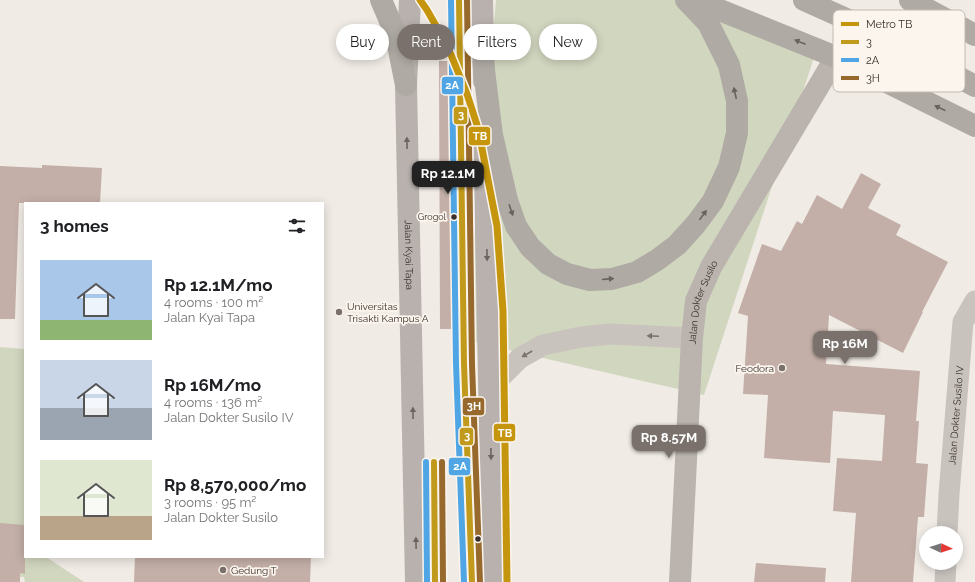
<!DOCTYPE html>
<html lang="en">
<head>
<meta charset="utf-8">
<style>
	body { margin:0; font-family:Raleway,sans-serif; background:#f2f2f2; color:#202124; height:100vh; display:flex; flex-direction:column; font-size:15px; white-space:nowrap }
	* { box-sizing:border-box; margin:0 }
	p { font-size:13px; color:#757577 }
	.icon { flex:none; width:22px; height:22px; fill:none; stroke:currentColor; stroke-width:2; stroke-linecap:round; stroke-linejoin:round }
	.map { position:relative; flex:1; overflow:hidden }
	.panel { position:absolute; left:24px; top:202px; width:300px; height:356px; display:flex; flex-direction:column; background:#fff; border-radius:0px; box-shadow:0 2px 10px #0003 }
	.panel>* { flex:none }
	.banner { position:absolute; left:336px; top:24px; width:380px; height:36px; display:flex; gap:8px }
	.needle { width:26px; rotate:94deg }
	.tools { position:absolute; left:919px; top:526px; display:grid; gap:8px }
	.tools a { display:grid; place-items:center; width:44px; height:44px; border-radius:50%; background:#fff; box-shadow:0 2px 10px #0003; font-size:20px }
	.price { position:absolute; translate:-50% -34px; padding:0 9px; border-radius:8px; background:#7a716c; color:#fff; font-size:13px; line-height:26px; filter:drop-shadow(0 1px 2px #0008) }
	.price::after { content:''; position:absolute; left:50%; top:24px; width:12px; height:9px; margin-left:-6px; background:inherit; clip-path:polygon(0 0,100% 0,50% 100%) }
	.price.selected { background:#222; color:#fff }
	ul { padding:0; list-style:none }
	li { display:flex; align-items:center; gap:12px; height:100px; padding:0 16px }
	li span { display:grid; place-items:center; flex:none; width:112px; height:80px; border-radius:0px; color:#555 }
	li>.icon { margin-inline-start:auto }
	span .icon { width:48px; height:48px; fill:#fffc; stroke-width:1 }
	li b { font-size:17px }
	h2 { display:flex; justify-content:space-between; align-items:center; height:48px; padding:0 16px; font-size:17px }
	.pill { padding:0 14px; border-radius:18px; background:#fff; box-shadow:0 2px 10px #0003; font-size:14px; line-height:36px }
	.pill.selected { background:#7a716c; color:#fff }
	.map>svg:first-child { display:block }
	.green { fill:#d1d6bf }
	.building { fill:#c3afa7 }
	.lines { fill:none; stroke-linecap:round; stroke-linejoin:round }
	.street { stroke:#c9c3be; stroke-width:21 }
	.secondary { stroke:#bab3ae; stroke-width:22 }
	.primary { stroke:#b8b1ad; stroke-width:22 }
	.highway { stroke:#afaaa4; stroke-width:22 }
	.bus-1-casing { stroke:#fbf5ee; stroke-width:9 }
	.bus-2-casing { stroke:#fbf5ee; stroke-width:9 }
	.bus-3-casing { stroke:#fbf5ee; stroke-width:9 }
	.bus-1 { stroke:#c19a1c; stroke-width:6 }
	.bus-2 { stroke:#50a6e4; stroke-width:6 }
	.bus-3 { stroke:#97692d; stroke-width:6 }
	.metro-1-casing { stroke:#fbf5ee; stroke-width:10 }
	.metro-1 { stroke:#c4950d; stroke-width:7 }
	.oneway { fill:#69615b }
	.oneway2 { fill:#6d645f }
	.oneway3 { fill:#7b726d }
	.bus-dot { fill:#3b302b; stroke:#fbf5ee; stroke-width:1.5 }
	.poi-dot { fill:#7a716c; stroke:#fbf5ee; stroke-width:1.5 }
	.labels { text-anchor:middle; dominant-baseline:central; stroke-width:3.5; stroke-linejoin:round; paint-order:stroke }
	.bus-label { font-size:9px; fill:#3b302b; stroke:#fbf5ee; text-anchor:end }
	.street-label { font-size:10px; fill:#3b302b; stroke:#fbf5ee }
	.poi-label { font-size:10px; fill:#3b302b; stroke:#fbf5ee; text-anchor:start }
	.key { fill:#fbf5ee; stroke:#c1bab4; stroke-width:1 }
	.key-label { font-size:11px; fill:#3b302b }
	.line-badge { stroke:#fbf5ee; stroke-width:1.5 }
	.badge-label { font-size:11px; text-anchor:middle; font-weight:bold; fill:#fff }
</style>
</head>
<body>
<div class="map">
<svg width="975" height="582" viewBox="0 0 975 582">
	<rect width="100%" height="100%" fill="#f0ebe5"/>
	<g class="green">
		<polygon points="496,0 713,0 817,48 704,395 465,340"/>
		<polygon points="0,347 25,349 25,557 46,557 84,582 25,582 24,577 0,575"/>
	</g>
	<g class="building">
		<polygon points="439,61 457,61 458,329 440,329"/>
		<polygon points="42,165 102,168 100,203 19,203 15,319 0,319 0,166 42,168"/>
		<polygon points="861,173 881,184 868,208 901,225 896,235 948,262 922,312 923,312 903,353 829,315 826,364 920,371 916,421 919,421 916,463 928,464 924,517 918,517 913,582 851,582 856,513 833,511 837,458 882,461 885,415 833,411 830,463 764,458 768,395 743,394 748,316 738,313 762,244 781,251 797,221 802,224 817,195 842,209"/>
		<polygon points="0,523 25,525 25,574 20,573 20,582 0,582"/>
		<polygon points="135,557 311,557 310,582 134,582"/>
		<polygon points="756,563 826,568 825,582 754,582"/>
	</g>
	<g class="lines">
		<g class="street">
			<polyline points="489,389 520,358 543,345 581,337 610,334 692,338"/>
			<path id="s1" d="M947 533 949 494 963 322 975 301"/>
			<polyline points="945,582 946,563"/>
		</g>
		<path class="secondary" id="s2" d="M680 582 692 338 696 301 711 267 836 57"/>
		<g class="primary">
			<path id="s3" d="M410 0 406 85 416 582"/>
			<polyline points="482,0 484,81"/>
			<polyline points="484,123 493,582"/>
		</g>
		<g class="highway">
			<polyline points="381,0 396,35 406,85"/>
			<polyline points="695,0 836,57 975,126"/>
			<polyline points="804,0 853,22 975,86"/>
			<polyline points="910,0 975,35"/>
			<polyline points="483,62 492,135 507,200 516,226 530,247 548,264 567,274 590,280 612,279 637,272 657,260 677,245 696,224 713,201 729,167 737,133 737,101 729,65 708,23 686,0"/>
		</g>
		<g class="bus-1-casing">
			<g id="bus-1">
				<polyline points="459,0 464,364 472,582"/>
				<polyline points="434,462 435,582"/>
			</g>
		</g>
		<g class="bus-2-casing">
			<g id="bus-2">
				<polyline points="451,0 456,364 464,582"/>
				<polyline points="426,462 427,582"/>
			</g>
		</g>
		<g class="bus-3-casing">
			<g id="bus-3">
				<polyline points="467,0 472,364 480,582"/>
				<polyline points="442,462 443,582"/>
			</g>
		</g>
		<use href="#bus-1" class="bus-1"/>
		<use href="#bus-2" class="bus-2"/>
		<use href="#bus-3" class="bus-3"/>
		<g class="metro-1-casing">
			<polyline id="metro-1" points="420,0 427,10 447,45 467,94 478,128 497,226 503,311 507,582"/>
		</g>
		<use href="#metro-1" class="metro-1"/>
	</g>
	<defs><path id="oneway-solid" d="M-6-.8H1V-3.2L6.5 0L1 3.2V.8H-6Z"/></defs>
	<g class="oneway">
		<use href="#oneway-solid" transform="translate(800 42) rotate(-158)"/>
		<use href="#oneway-solid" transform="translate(735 93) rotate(-103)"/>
		<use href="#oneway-solid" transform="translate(940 108) rotate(-154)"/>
		<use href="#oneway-solid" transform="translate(511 210) rotate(71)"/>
		<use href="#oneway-solid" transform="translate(703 215) rotate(-54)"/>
		<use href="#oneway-solid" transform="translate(608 279) rotate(-5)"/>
	</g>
	<g class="oneway2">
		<use href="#oneway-solid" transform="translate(407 143) rotate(-91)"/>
		<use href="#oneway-solid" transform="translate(487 255) rotate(89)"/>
		<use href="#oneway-solid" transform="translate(413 413) rotate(-91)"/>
		<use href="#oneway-solid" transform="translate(491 454) rotate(89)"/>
		<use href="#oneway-solid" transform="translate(416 543) rotate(-91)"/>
	</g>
	<g class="oneway3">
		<use href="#oneway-solid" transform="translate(653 336) rotate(-177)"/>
		<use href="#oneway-solid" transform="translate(527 354) rotate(150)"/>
	</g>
	<g class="bus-dot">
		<circle cx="454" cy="217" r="3.5"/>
		<circle cx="478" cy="539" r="3.5"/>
	</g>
	<g class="poi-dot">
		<circle cx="339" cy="312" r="4"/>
		<circle cx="782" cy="368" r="4"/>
		<circle cx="223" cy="570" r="4"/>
	</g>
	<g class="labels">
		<g class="bus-label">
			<text x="446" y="217">Grogol</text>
		</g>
		<g class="street-label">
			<text stroke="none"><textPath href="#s3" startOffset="255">Jalan Kyai Tapa</textPath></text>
			<text stroke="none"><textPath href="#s2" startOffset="282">Jalan Dokter Susilo</textPath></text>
			<text stroke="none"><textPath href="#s1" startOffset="118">Jalan Dokter Susilo IV</textPath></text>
		</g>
		<g class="poi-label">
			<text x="347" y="306">Universitas<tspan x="347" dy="12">Trisakti Kampus A</tspan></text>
			<text x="774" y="368" text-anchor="end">Feodora</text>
			<text x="231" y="570">Gedung T</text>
		</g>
	</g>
	<rect x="833" y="10" width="132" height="82" rx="6" class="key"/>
	<rect x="841" y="22" width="18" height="4" fill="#c4950d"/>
	<rect x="841" y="40" width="18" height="4" fill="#c19a1c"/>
	<rect x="841" y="58" width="18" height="4" fill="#50a6e4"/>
	<rect x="841" y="76" width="18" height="4" fill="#97692d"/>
	<g class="key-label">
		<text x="866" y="28">Metro TB</text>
		<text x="866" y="46">3</text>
		<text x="866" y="64">2A</text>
		<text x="866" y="82">3H</text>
	</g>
	<g class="line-badge">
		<rect x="441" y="76" width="23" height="19" rx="4" fill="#50a6e4"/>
		<rect x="453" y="106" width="15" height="19" rx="4" fill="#c19a1c"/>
		<rect x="468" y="126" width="23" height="20" rx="4" fill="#c4950d"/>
		<rect x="462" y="397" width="23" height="19" rx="4" fill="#97692d"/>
		<rect x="493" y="423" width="23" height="19" rx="4" fill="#c4950d"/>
		<rect x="459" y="427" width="15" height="19" rx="4" fill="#c19a1c"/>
		<rect x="448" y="457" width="23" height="19" rx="4" fill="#50a6e4"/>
	</g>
	<g class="badge-label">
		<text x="452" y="89">2A</text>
		<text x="461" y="119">3</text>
		<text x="480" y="140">TB</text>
		<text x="474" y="410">3H</text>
		<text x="505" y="437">TB</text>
		<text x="467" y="440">3</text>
		<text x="460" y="470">2A</text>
	</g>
</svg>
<div class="tools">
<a><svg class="needle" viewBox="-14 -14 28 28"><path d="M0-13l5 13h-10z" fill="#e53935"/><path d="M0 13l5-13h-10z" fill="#757577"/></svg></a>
</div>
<b class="price selected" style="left:448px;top:195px">Rp 12.1M</b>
<b class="price" style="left:845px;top:365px">Rp 16M</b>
<b class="price" style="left:669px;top:459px">Rp 8.57M</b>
<div class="banner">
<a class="pill">Buy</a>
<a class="pill selected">Rent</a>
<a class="pill">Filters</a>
<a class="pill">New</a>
</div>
<section class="panel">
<h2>3 homes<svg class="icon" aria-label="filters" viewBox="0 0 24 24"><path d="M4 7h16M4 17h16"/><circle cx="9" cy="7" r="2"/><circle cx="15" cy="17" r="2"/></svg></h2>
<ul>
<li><span style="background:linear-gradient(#a9c7e8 75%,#8fb573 0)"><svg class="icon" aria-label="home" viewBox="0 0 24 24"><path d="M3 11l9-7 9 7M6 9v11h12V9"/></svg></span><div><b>Rp 12.1M/mo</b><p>4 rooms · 100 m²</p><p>Jalan Kyai Tapa</p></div></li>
<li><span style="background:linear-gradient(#c9d6e8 60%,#9aa5b1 0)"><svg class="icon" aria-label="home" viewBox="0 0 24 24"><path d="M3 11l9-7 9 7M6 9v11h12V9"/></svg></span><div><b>Rp 16M/mo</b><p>4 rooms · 136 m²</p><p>Jalan Dokter Susilo IV</p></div></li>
<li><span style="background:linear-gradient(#dfe7d0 70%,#b9a48a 0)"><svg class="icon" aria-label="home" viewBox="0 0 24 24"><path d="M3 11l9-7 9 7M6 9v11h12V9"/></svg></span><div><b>Rp 8,570,000/mo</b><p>3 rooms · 95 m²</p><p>Jalan Dokter Susilo</p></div></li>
</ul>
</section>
</div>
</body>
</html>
